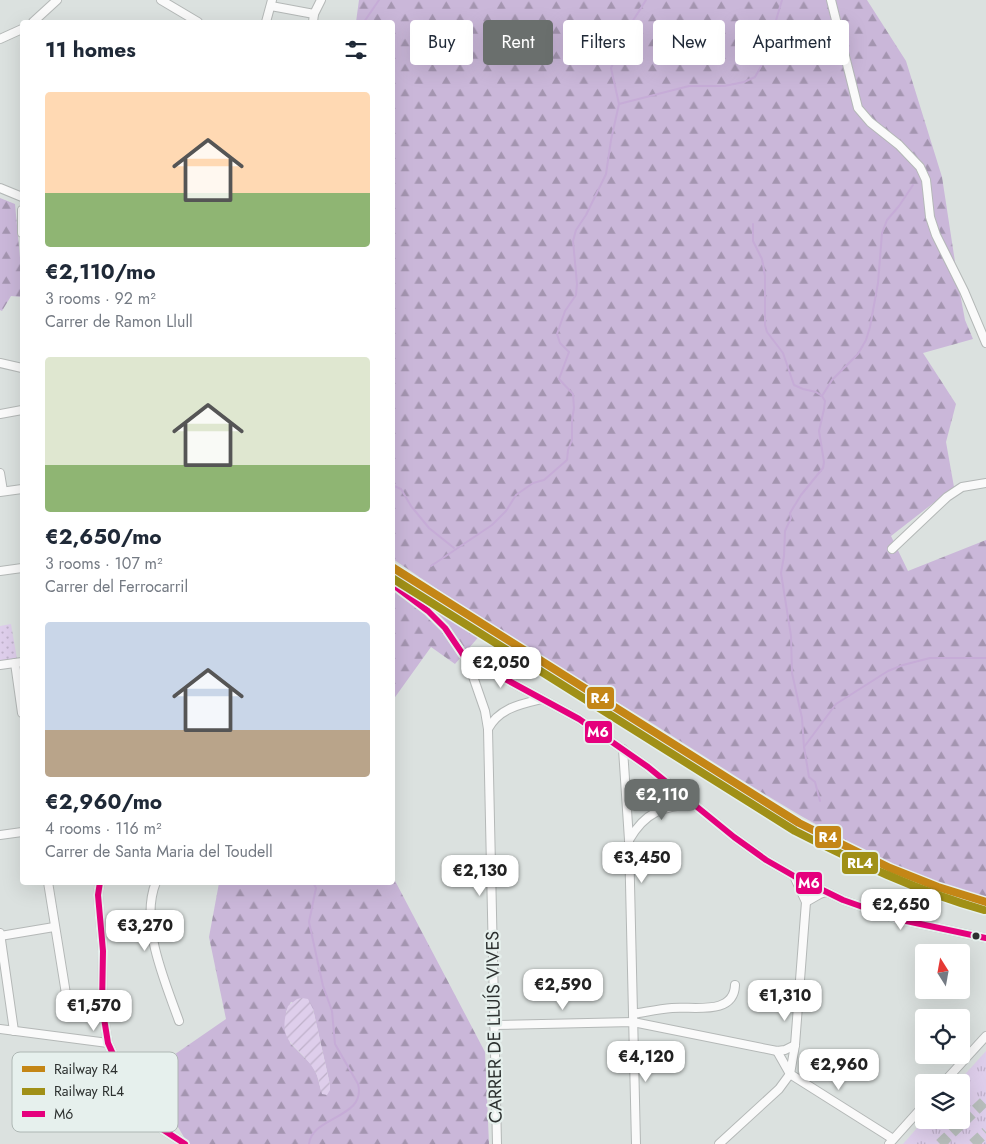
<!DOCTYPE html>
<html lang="en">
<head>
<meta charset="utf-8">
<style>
	body { margin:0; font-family:Jost,sans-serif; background:#f6f6f7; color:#1f2937; height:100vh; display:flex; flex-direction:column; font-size:19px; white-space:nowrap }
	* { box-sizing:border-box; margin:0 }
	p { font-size:16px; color:#747a83 }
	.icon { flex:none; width:28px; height:28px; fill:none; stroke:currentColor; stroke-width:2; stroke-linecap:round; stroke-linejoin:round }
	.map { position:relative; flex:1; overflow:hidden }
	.side { position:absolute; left:20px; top:20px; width:375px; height:865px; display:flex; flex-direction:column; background:#fff; border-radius:5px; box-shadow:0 5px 20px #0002 }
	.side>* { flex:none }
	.top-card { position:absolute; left:410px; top:20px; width:475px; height:45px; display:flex; gap:10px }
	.needle { width:32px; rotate:349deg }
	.buttons { position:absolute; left:915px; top:944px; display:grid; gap:10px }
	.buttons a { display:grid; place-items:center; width:55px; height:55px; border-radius:5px; background:#fff; box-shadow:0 5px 20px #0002; font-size:25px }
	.price { position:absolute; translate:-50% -42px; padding:0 11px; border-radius:10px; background:#fff; color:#222; font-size:16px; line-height:32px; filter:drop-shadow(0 1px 2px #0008) }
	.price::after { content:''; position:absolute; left:50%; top:30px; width:15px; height:11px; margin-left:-8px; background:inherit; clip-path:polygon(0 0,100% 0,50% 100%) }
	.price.selected { background:#6a6f6d; color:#fff }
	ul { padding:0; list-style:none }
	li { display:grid; align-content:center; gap:10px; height:265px; padding:0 25px }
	li span { display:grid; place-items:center; height:155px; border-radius:5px; color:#555 }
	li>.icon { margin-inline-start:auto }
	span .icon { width:90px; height:90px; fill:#fffc; stroke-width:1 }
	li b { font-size:21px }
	h2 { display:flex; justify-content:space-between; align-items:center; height:60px; padding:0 25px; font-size:21px }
	.tag { padding:0 18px; border-radius:5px; background:#fff; box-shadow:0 5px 20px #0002; font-size:18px; line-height:45px }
	.tag.selected { background:#6a6f6d; color:#fff }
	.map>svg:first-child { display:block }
	.grass { fill:url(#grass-tufts) }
	.forest { fill:url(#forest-firs); fill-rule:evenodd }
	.park { fill:url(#park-dots) }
	.garden { fill:url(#garden-furrows) }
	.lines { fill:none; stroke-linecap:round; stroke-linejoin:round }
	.stream { stroke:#c6acd7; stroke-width:2 }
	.highway-tunnel { stroke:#b8bebc; stroke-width:11; stroke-dasharray:11 5.5; stroke-linecap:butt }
	.minor-casing { stroke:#b4b8b7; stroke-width:10 }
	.minor { stroke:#fafafa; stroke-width:8 }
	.bus-1-casing { stroke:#e6f0ed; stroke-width:10 }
	.bus-1 { stroke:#e5007d; stroke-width:6 }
	.rail-1-casing { stroke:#e6f0ed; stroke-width:11 }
	.rail-2-casing { stroke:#e6f0ed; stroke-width:11 }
	.rail-1 { stroke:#c48616; stroke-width:8 }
	.rail-2 { stroke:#a09017; stroke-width:8 }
	.bus-dot { fill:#2d3130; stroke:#e6f0ed; stroke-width:2 }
	.labels { text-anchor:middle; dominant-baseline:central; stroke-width:4.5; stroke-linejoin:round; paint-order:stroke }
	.street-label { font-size:18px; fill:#2d3130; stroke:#e6f0ed }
	.key { fill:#e6f0ed; stroke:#aeb7b4; stroke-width:1 }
	.key-label { font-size:14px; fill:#2d3130 }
	.line-badge { stroke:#e6f0ed; stroke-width:2 }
	.badge-label { font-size:14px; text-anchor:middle; font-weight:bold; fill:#fff }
</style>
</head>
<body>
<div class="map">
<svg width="986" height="1144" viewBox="0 0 986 1144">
	<defs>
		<pattern id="grass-tufts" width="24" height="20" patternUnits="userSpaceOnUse" patternTransform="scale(1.25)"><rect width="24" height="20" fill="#deceeb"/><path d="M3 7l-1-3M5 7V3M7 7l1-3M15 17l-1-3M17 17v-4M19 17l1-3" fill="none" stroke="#bfb1ca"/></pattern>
		<pattern id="forest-firs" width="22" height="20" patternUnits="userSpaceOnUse" patternTransform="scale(1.25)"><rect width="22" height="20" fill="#cab7d9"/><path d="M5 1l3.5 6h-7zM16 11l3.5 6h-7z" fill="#a495b0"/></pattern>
		<pattern id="park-dots" width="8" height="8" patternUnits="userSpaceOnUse" patternTransform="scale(1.25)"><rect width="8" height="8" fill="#deceeb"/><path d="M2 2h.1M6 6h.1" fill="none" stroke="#bfb1ca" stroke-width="1.8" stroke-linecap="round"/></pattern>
		<pattern id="garden-furrows" width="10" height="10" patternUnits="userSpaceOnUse" patternTransform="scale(1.25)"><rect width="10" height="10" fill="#deceeb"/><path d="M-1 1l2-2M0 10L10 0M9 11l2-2" fill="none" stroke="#bfb1ca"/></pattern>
	</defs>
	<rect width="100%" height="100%" fill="#dbe1df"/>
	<polygon class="grass" points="986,1051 986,1144 903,1144 924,1120 961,1120 961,1082 958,1082"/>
	<g class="forest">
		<path d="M359 0H867L906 61 942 177 959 288 965 320 973 339 923 353 956 404 946 442 954 487 891 536 908 571 986 540V898C865 864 760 791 655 725 603 693 551 663 500 630 464 607 428 583 393 559L392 22H356Z"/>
		<polygon points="0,198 15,204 22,279 22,297 11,296 2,311 0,310"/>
		<polygon points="393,578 482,633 455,664 431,647 393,700"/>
		<path d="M393 877 485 1052 489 1144H188L178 1127 139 1079 226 1019 209 937 219 883 392 882ZM291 1002 313 1009 330 1085 321 1090 317 1075 312 1065 290 1043 286 1012Z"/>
	</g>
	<polygon class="park" points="11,624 17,659 0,661 0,626"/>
	<path class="garden" d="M302 998 308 999 313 1009 330 1085V1090L327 1095 322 1094C319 1085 319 1076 313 1068 297 1043 276 1044 288 1006L297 999Z"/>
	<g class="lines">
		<g class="stream">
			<polyline points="364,22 379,0"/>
			<polyline points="619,104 611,68 629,27 646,0"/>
			<polyline points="753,224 753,241 762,259 765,276 765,325 767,332 783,353 794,385 803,389 816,392 822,396 825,401 824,409 819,431 824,462 823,468 801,495 790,513 791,518 785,531 784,556 781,573 791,636 792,673 802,718 804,747"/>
			<polyline points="822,396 832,380 858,354 866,340 870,327 878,283 882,233 887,220 899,206 913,185"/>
			<polyline points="392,485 401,489 411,506 429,528 454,548"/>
			<polyline points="431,566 492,525 506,511 516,495 533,483 544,480 567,460 568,450 572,440 572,420 574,408 573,394 559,379 569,352 560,343 557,334 565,311 576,295 577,284 573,241 576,230 586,215 606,174 611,140 619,104 689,86 724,86 744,82 755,77 764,61 782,0"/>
			<polyline points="392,625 394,622"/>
			<polyline points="820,801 815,782 809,777 804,747 836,704 888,671 903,665 930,658 986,658"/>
			<path d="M309 1144C312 1116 367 1118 358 1084L335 1044 332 1011 323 986 309 922 316 888 313 882"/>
		</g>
		<g class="highway-tunnel">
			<polyline points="940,1144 986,1100"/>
			<polyline points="973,1144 986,1132"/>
		</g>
		<g class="minor-casing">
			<g id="minor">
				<polyline points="161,0 198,22"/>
				<polyline points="831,0 858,108 870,122 899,145 920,167 926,180 930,217 936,235 964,291 986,343"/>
				<polyline points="271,6 314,14"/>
				<polyline points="33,22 57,0"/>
				<polyline points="266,22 272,0"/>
				<polyline points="313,22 314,14 321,0"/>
				<polyline points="0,39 22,29"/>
				<polyline points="0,188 22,197"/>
				<polyline points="22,210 22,233"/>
				<polyline points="0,363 22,368"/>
				<polyline points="0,414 22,410"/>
				<polyline points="0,473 3,491"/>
				<polyline points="0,492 22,489"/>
				<polyline points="892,549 947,497 962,487 986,483"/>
				<polyline points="0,571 22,568"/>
				<polyline points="392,584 428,611 445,628 468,662 485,711 488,729"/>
				<polyline points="468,662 485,668 579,719 648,767 734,837 766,860 794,876 843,900 897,919 986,938"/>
				<polyline points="15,663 22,713"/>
				<polyline points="0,665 22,662"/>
				<polyline points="623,749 629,840 636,1144"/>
				<polyline points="0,835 22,832"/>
				<path d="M629 840C645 812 663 806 694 804"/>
				<polyline points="48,882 67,1000 102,1006"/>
				<polyline points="100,882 98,895 103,951 102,1006 108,1043 121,1072 147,1111 162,1129 185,1144"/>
				<path d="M156 882C139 924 165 981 179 1021"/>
				<polyline points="806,902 820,894 826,892"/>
				<polyline points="0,933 14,1031"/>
				<polyline points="0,936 54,927"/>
				<path d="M633 1014C646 1012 659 1009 672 1008 693 1006 734 1016 735 985"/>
				<polyline points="494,1025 633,1022 777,1051 785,1050 795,1045"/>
				<polyline points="0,1029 108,1043"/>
				<polyline points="777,1051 790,1074 893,1139"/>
				<polyline points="944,1082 986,1036"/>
				<path d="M497 1144 488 729C499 708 521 704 542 699"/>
				<polyline points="719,1144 779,1089 790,1074 795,1045 806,902 794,876"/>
				<polyline points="889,1144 924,1105"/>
			</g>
		</g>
		<use href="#minor" class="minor"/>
		<g class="bus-1-casing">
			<g id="bus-1">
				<polyline points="392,584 428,611 445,628 468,662"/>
				<polyline points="468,662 485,668 579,719 648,767 734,837 766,860 794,876 843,900 897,919 986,938"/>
				<polyline points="100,882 98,895 103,951 102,1006 108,1043 121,1072 147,1111 162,1129 185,1144"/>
			</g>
		</g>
		<use href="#bus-1" class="bus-1"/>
		<g class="rail-1-casing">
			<polyline id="rail-1" points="392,567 799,823 890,868 938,887 986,902"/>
		</g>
		<g class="rail-2-casing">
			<path id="rail-2" d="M392 578 795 831C856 862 917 891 984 910"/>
		</g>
		<use href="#rail-1" class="rail-1"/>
		<use href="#rail-2" class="rail-2"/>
	</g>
	<circle class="bus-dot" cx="976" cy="936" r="4.5"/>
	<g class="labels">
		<g class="street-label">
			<text transform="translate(494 1027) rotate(-91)">CARRER DE LLUÍS VIVES</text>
		</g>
	</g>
	<rect x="12" y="1052" width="166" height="80" rx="8" class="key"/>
	<rect x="22" y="1066" width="23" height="6" fill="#c48616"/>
	<rect x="22" y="1088" width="23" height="7" fill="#a09017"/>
	<rect x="22" y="1111" width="23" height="6" fill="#e5007d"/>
	<g class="key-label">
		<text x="54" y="1074">Railway R4</text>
		<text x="54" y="1096">Railway RL4</text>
		<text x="54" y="1119">M6</text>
	</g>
	<g class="line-badge">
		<rect x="586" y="686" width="29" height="24" rx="5" fill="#c48616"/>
		<rect x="584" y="720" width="29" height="24" rx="5" fill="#e5007d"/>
		<rect x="814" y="825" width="28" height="24" rx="5" fill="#c48616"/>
		<rect x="841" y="851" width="38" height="24" rx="5" fill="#a09017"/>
		<rect x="795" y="871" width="28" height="24" rx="5" fill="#e5007d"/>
	</g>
	<g class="badge-label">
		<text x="600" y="703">R4</text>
		<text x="598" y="737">M6</text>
		<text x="828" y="842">R4</text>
		<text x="860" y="868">RL4</text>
		<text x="809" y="888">M6</text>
	</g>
</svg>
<div class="buttons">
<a><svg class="needle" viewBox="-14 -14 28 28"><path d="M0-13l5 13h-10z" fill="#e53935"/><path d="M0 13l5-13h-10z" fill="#747a83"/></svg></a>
<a><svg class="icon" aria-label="locate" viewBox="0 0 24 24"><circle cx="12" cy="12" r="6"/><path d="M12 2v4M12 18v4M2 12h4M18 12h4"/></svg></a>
<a><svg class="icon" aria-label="layers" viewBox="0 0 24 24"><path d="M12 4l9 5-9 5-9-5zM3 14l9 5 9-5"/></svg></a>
</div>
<b class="price" style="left:501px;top:689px">€2,050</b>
<b class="price selected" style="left:662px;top:821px">€2,110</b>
<b class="price" style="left:642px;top:884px">€3,450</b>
<b class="price" style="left:480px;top:897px">€2,130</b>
<b class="price" style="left:901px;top:931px">€2,650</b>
<b class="price" style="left:145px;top:952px">€3,270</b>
<b class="price" style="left:563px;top:1011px">€2,590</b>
<b class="price" style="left:785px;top:1022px">€1,310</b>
<b class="price" style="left:94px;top:1032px">€1,570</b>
<b class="price" style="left:646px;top:1083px">€4,120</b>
<b class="price" style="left:839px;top:1091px">€2,960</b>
<div class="top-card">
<a class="tag">Buy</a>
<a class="tag selected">Rent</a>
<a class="tag">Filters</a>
<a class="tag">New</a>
<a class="tag">Apartment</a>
</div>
<section class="side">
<h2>11 homes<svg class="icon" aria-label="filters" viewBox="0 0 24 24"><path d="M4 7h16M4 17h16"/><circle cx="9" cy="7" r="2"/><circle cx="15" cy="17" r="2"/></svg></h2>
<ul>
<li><span style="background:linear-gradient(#ffd9b3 65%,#8fb573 0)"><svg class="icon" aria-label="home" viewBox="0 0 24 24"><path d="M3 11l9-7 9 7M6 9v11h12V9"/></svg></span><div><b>€2,110/mo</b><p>3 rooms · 92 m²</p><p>Carrer de Ramon Llull</p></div></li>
<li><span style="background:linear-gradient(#dfe7d0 70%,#8fb573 0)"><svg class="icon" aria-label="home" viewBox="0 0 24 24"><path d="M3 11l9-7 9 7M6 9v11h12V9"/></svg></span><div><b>€2,650/mo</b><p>3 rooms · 107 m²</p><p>Carrer del Ferrocarril</p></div></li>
<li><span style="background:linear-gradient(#c9d6e8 70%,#b9a48a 0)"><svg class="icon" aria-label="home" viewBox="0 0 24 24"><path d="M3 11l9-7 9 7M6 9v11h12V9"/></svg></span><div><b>€2,960/mo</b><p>4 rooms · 116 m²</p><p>Carrer de Santa Maria del Toudell</p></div></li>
</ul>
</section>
</div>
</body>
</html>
